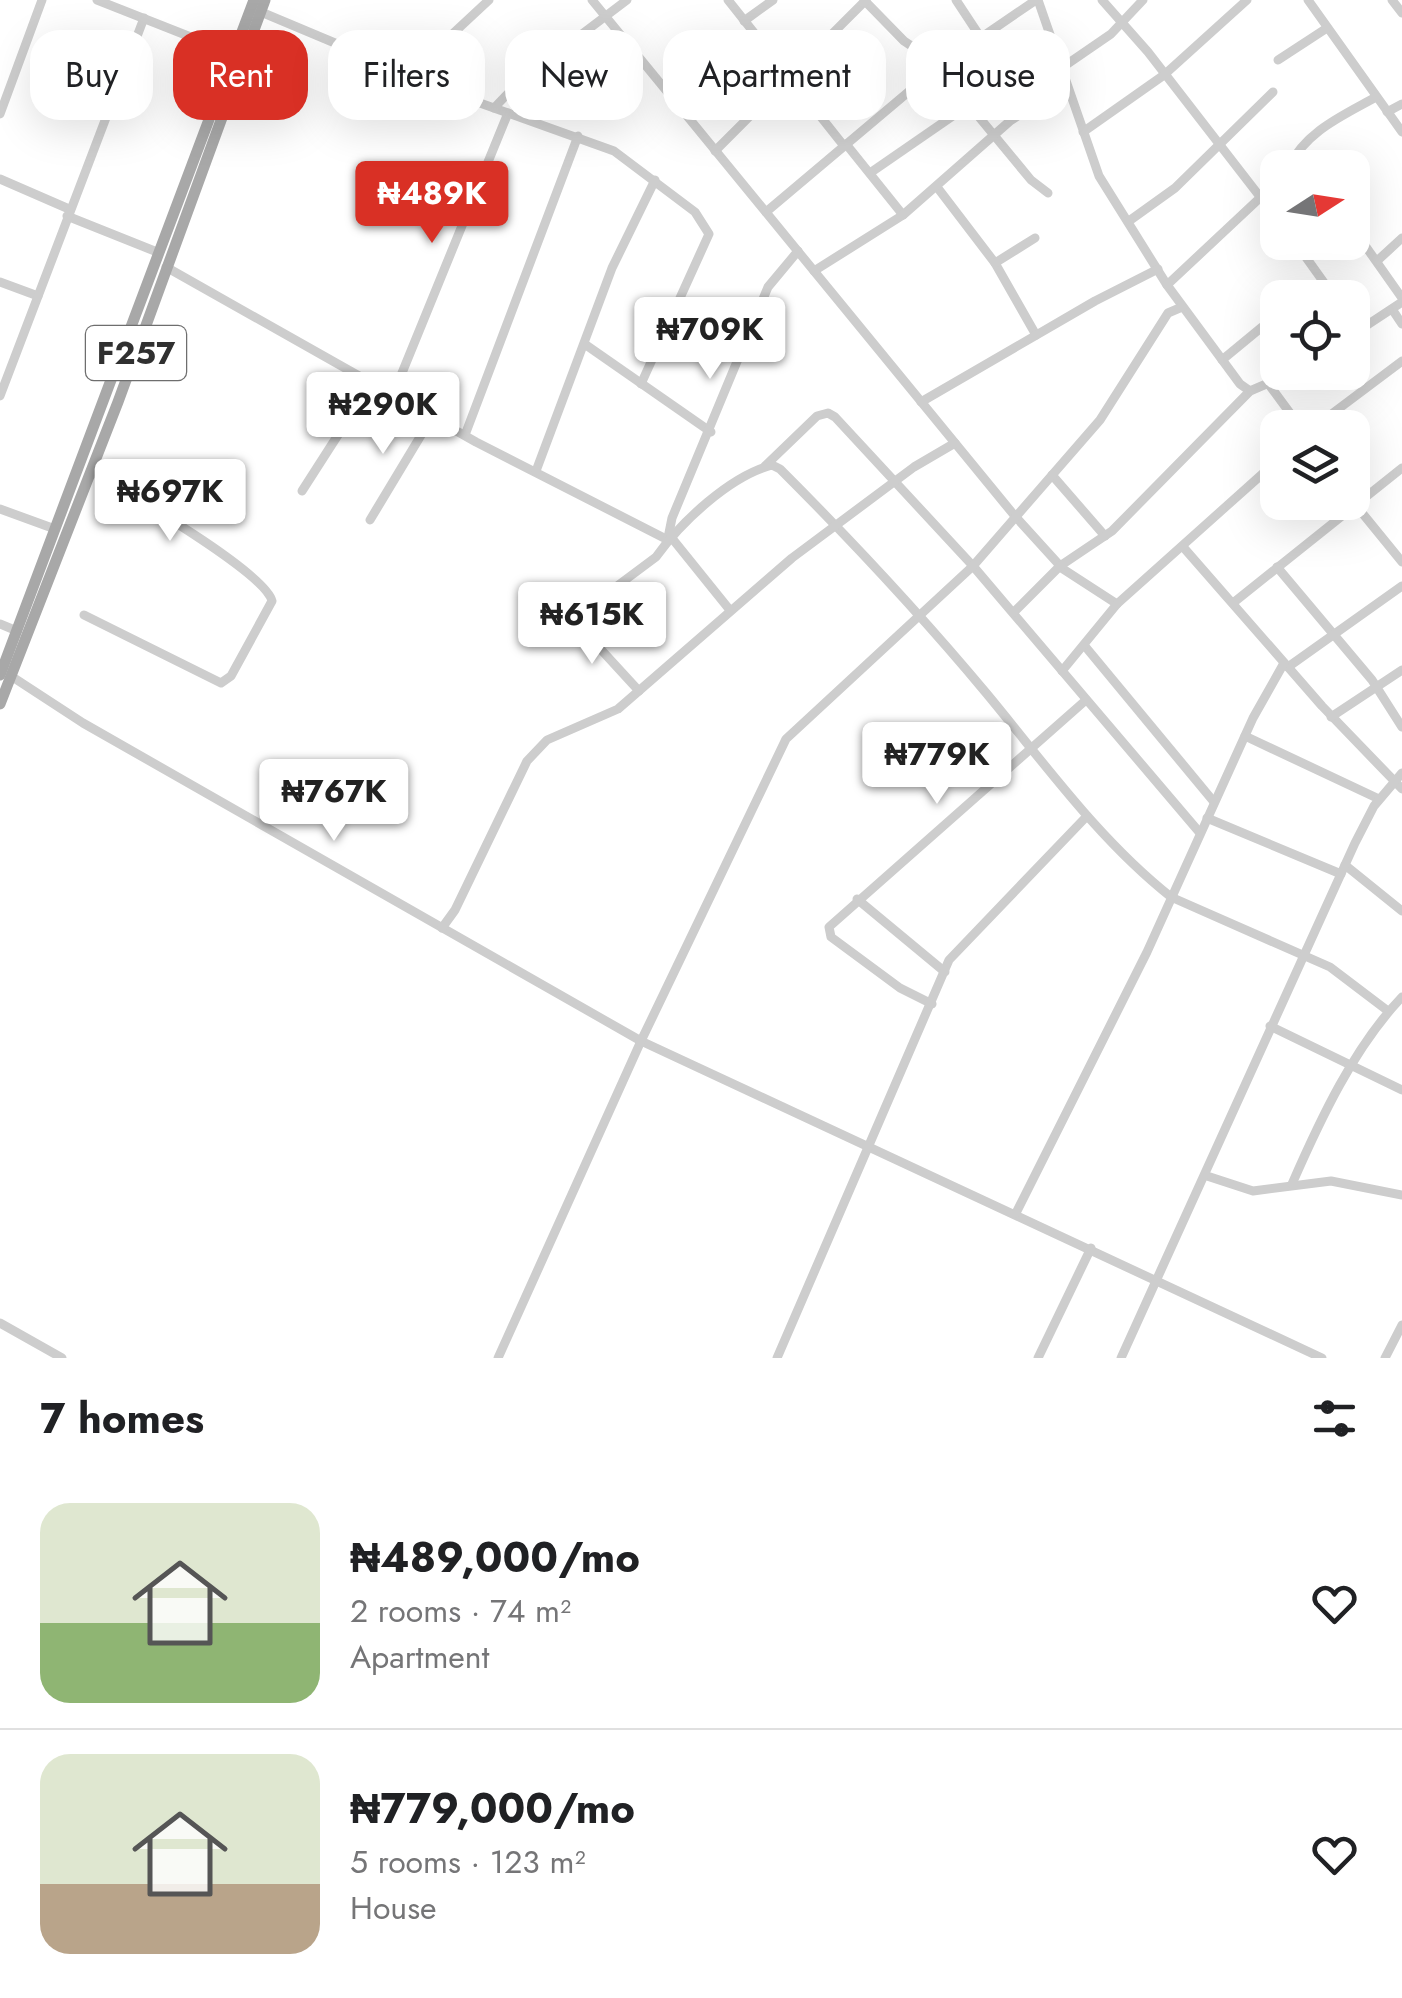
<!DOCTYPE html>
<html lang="en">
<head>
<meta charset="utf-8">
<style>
	body { margin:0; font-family:Jost,sans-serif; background:#f2f2f2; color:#202124; height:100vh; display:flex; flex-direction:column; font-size:38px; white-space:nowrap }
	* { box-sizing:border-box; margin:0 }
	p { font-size:32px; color:#757577 }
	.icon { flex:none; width:55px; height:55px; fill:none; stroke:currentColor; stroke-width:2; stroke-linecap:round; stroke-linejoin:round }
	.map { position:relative; height:1358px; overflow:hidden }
	.sheet { display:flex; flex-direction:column; background:#fff; flex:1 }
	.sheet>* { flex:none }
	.hud { position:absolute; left:30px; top:30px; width:1342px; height:90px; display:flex; gap:20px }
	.needle { width:65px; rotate:78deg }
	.buttons { position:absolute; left:1260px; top:150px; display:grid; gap:20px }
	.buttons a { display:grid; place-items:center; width:110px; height:110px; border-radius:20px; background:#fff; box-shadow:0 10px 40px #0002; font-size:50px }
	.price { position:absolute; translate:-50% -85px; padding:0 22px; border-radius:10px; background:#fff; color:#222; font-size:32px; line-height:65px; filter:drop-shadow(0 2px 5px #0008) }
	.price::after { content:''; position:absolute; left:50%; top:60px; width:30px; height:22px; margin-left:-15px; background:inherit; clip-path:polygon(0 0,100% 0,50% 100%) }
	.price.selected { background:#d93025; color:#fff }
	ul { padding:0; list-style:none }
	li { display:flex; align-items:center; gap:30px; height:250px; padding:0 40px }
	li+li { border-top:2px solid #e0e0e0 }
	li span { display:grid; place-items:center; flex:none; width:280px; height:200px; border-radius:30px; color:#555 }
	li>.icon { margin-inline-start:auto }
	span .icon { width:120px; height:120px; fill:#fffc; stroke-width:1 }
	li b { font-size:42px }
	h2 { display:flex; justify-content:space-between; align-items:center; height:120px; padding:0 40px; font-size:42px }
	.chip { padding:0 35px; border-radius:30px; background:#fff; box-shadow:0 10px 40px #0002; font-size:35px; line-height:90px }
	.chip.selected { background:#d93025; color:#fff }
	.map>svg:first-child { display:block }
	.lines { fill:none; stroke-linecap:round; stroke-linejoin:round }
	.minor { stroke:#cdcdcd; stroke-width:9 }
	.major { stroke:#a8a8a8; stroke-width:11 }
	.labels { text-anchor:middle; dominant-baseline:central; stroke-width:10; stroke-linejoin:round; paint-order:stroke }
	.shield { fill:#fff; stroke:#6e6e6e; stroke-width:2.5 }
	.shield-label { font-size:32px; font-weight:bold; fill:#303030 }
</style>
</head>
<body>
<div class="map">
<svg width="1402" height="1358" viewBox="0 0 1402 1358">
	<rect width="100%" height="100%" fill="#fff"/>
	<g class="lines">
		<g class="minor">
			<polyline points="97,0 239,56"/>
			<polyline points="592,0 1014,515 1063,569 1117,604"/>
			<polyline points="728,0 844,146"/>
			<polyline points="864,0 904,41 931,59 1031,180 1048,193"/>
			<polyline points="956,0 981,38"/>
			<polyline points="1038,0 1099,176 1167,285 1240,384 1250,391"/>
			<polyline points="1102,0 1148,52 1278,220"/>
			<polyline points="1308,0 1402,132"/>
			<polyline points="1392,0 1402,13"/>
			<polyline points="261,12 466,98 614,151 695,212 709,234 641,384"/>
			<polyline points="744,21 773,0"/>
			<polyline points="1278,60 1327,28"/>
			<polyline points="1060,69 1111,34 1143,0"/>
			<polyline points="404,71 417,67 489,0"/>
			<polyline points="494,108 520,81 627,0"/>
			<polyline points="1387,112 1402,104"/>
			<polyline points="0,114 42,0"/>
			<polyline points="1083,132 1164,75 1247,0"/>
			<polyline points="846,144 903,215"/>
			<polyline points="715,151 866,0"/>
			<path d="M1288 168C1306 131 1342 116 1376 97"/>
			<polyline points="870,173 970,104"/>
			<polyline points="0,179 69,209"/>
			<polyline points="937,187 995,263 1036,335"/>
			<polyline points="766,212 938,67 1036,0"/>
			<polyline points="67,216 157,252"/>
			<polyline points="1129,221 1175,188 1273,92"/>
			<polyline points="1352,227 1402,298"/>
			<polyline points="1295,242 1335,298"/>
			<polyline points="1377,261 1402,238"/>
			<polyline points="995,263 1035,238"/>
			<polyline points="166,267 476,442 668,540"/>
			<polyline points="814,271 903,215 1010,121 1065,85"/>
			<polyline points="0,282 38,296"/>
			<polyline points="1167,285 1278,181"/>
			<polyline points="1392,309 1402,324"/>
			<polyline points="1352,335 1402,302"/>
			<polyline points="586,345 711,432"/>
			<polyline points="1222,360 1262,327"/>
			<polyline points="1270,386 1301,428"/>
			<polyline points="393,395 508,113"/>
			<polyline points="0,396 144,18"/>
			<polyline points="921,402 1095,301 1158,269"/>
			<polyline points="1313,428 1402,361"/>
			<polyline points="465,435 578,136"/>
			<polyline points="765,466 817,416 828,413 835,417 973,566 1200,833"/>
			<polyline points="536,471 612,268 655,180"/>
			<polyline points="1052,475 1105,536"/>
			<polyline points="302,491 372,382"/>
			<polyline points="1354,503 1402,562"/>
			<polyline points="0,509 55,529"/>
			<polyline points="370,520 432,417"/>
			<polyline points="671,537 729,609"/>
			<polyline points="668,538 672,518 768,287 798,251"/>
			<polyline points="1184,548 1322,706 1402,789"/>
			<polyline points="1277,567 1372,680 1402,727"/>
			<polyline points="1233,603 1402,468"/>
			<polyline points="1014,612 1060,566 1112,531 1250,391 1294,372"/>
			<path d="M84 615 221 683 231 676 272 601C265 572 124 491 91 471"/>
			<polyline points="572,618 639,691"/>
			<polyline points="0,624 17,631"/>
			<path d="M546 639 656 557C681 522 730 476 772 465L780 469C852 541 922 616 987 694 1045 764 1099 840 1171 897L1330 967 1388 1011"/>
			<polyline points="1084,645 1214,802"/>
			<polyline points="1288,667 1402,586"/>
			<polyline points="1062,671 1117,604 1278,460"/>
			<polyline points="11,676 83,723 641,1041 1322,1358"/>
			<polyline points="1331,717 1402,670"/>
			<polyline points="1245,736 1379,799"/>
			<polyline points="1207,818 1341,874"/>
			<polyline points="1345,865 1402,911"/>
			<polyline points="857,899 945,972"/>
			<polyline points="442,928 455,910 527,761 547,740 618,709 792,558 914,467 955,443"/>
			<polyline points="932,1004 900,988 831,937 829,927 1086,700"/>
			<polyline points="1270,1026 1402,1090"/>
			<polyline points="1207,1176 1253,1191 1331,1181 1402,1195"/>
			<path d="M1292 1184C1320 1120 1354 1047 1402 997"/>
			<polyline points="1016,1213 1147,952 1253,718 1284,663"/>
			<polyline points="0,1323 62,1358"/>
			<polyline points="498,1358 641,1041 786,739 973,566 1100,420 1168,313 1182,307"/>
			<polyline points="777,1358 949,960 1087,816"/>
			<polyline points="1038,1358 1091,1248"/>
			<polyline points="1121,1358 1355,843 1374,806 1402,773"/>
			<polyline points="1385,1358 1402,1325"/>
		</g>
		<g class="major">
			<polyline points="0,675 254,0"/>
			<polyline points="0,704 118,402 265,0"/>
		</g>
	</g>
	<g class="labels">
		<rect class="shield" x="86" y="326" width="100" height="54" rx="8"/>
		<g class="shield-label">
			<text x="136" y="353">F257</text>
		</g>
	</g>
</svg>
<div class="buttons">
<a><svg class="needle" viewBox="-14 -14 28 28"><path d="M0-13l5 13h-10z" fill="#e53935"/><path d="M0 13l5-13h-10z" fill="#757577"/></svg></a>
<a><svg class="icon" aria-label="locate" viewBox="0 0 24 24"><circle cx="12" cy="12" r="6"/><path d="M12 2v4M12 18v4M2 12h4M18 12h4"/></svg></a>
<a><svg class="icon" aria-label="layers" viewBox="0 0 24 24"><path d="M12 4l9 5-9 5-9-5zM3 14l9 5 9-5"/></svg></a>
</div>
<b class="price selected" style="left:432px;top:246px">₦489K</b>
<b class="price" style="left:710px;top:382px">₦709K</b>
<b class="price" style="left:383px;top:457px">₦290K</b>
<b class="price" style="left:170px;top:544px">₦697K</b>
<b class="price" style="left:592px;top:667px">₦615K</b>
<b class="price" style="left:937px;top:807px">₦779K</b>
<b class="price" style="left:334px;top:844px">₦767K</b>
<div class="hud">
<a class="chip">Buy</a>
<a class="chip selected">Rent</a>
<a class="chip">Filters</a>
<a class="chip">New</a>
<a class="chip">Apartment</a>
<a class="chip">House</a>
</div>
</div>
<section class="sheet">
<h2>7 homes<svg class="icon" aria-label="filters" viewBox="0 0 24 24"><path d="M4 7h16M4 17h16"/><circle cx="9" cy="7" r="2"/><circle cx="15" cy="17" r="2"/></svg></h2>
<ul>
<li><span style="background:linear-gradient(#dfe7d0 60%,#8fb573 0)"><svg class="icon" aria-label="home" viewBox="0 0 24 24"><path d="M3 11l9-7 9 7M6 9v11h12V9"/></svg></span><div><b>₦489,000/mo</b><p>2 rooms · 74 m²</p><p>Apartment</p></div><svg class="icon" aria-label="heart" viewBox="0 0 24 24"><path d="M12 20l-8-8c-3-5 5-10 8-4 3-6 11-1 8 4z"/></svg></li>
<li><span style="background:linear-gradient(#dfe7d0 65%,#b9a48a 0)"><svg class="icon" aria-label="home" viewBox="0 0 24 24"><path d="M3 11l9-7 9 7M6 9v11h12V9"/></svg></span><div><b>₦779,000/mo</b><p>5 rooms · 123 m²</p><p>House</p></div><svg class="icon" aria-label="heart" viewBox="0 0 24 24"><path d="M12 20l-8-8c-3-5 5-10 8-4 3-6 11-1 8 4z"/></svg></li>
</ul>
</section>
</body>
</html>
